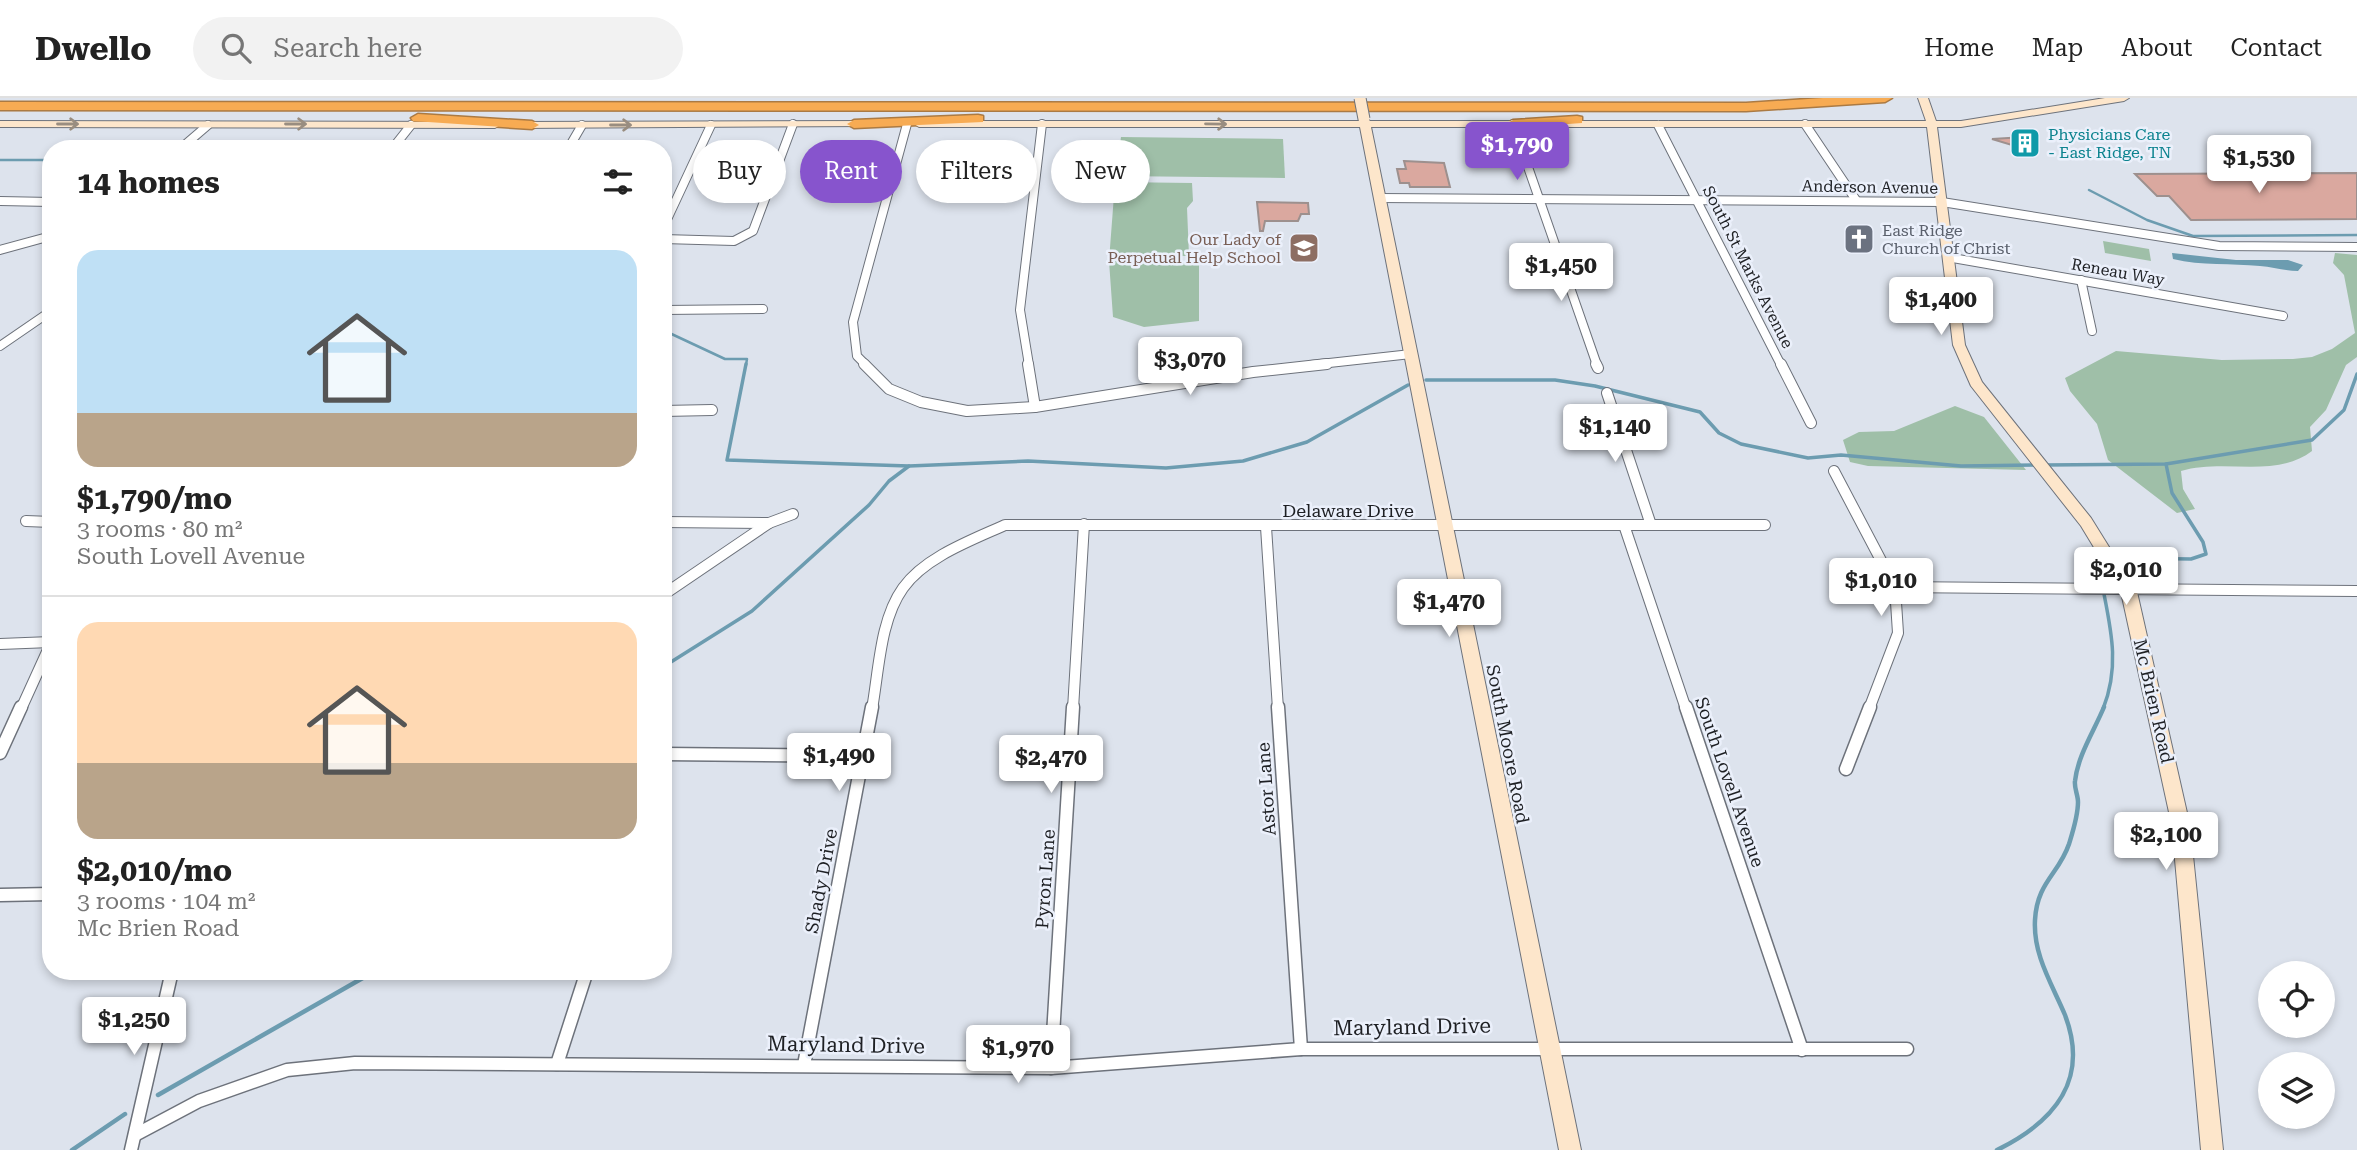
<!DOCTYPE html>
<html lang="en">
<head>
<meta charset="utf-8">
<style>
	body { margin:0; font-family:"Roboto Serif",serif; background:#f2f2f2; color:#222; height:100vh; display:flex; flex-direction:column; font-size:26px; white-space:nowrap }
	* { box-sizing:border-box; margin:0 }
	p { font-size:23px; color:#767676 }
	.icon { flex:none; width:38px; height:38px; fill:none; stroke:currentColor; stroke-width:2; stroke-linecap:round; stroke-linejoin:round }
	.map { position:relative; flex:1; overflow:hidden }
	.panel { position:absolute; left:42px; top:42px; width:630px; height:840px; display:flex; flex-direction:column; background:#fff; border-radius:28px; box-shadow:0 4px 10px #0003 }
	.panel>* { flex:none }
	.top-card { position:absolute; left:693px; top:42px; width:665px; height:63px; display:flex; gap:14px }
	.buttons { position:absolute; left:2258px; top:863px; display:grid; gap:14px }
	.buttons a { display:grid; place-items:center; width:77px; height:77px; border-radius:50%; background:#fff; box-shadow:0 4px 10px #0003; font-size:35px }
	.price { position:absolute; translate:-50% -60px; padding:0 16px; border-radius:7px; background:#fff; color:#222; font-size:23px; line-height:46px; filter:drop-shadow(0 2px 4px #0008) }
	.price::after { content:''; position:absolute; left:50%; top:42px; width:21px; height:16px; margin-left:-10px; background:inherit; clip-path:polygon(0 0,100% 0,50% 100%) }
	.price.on { background:#8754cd; color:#fff }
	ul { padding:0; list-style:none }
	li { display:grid; align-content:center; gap:14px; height:371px; padding:0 35px }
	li+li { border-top:2px solid #e0e0e0 }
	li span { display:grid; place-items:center; height:217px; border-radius:21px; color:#555 }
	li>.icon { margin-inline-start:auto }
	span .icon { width:126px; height:126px; fill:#fffc; stroke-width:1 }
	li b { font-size:30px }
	h2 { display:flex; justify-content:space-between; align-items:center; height:84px; padding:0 35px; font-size:30px }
	.pill { padding:0 24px; border-radius:32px; background:#fff; box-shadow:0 4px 10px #0003; font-size:24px; line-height:63px }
	.pill.on { background:#8754cd; color:#fff }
	header { display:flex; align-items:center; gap:42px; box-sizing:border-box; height:98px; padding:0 35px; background:#fff; border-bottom:2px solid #e0e0e0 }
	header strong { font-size:33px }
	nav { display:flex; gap:38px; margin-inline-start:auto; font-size:24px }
	.search { width:490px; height:63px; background:#f2f2f2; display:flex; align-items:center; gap:18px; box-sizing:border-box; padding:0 24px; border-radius:38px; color:#767676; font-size:26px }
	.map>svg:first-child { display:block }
	.green { fill:#9fbfa8 }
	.water { fill:#6c9cb0 }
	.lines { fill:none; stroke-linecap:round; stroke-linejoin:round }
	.stream-far2 { stroke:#6c9cb0; stroke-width:2.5 }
	.stream-far1 { stroke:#6c9cb0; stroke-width:3.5 }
	.stream { stroke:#6c9cb0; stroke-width:4.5 }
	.building { fill:#daa89f; stroke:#9d908e; stroke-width:2 }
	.street-far2-casing { stroke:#6d727b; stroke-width:10 }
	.street-far1-casing { stroke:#6d727b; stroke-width:12 }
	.street-casing { stroke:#6d727b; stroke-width:15 }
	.secondary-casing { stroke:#6d727b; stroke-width:2 }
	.highway-casing { stroke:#ab7a43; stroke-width:3 }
	.street-far2 { stroke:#fff; stroke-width:8 }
	.street-far1 { stroke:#fff; stroke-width:10 }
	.street { stroke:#fff; stroke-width:12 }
	.secondary { fill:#fde6cb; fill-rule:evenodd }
	.highway { fill:#f7ab53; fill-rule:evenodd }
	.secondary-bridge-casing { stroke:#6d727b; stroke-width:13; stroke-linecap:butt }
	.secondary-bridge { stroke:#fde6cb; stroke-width:11 }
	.oneway { stroke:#998d80 }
	.labels { text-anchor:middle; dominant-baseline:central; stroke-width:5; stroke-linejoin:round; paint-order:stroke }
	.far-culture-label { font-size:16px; fill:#0d838f; stroke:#ebf0fb; text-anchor:start }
	.far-street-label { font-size:16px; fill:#1e2024; stroke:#ebf0fb }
	.far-worship-label { font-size:16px; fill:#5b616d; stroke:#ebf0fb; text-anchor:start }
	.far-education-label { font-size:16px; fill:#785e54; stroke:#ebf0fb; text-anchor:end }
	.street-label { font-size:18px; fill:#1e2024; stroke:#ebf0fb }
	.near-street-label { font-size:21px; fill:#1e2024; stroke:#ebf0fb }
</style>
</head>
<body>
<header>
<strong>Dwello</strong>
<div class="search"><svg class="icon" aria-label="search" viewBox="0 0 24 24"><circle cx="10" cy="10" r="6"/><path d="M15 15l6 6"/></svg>Search here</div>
<nav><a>Home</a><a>Map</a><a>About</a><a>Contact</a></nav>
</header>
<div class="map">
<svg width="2357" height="1052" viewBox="0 0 2357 1052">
	<rect width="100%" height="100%" fill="#dde3ed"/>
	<g class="green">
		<polygon points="1121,39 1283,41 1285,80 1116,78"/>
		<polygon points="1115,84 1192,85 1193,103 1187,110 1189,158 1127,157 1126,162 1199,165 1199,223 1144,229 1113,219 1109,163"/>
		<polygon points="2103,143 2149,151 2151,163 2105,155"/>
		<path d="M2335 155 2357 157V259L2346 267 2326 312 2310 329 2312 353C2275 381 2224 360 2181 373L2183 391 2195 411 2177 415 2108 362 2097 326 2070 293 2065 280 2116 253 2222 262 2293 261 2312 259 2332 251 2355 235 2344 177 2333 165Z"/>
		<polygon points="1955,308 1984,319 2026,372 1868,368 1850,364 1843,342 1859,334 1894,333"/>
	</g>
	<path class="water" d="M2172 155 2236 162H2288L2303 167 2298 173C2285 173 2273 169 2260 168 2231 165 2202 168 2173 161Z"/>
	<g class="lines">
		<g class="stream-far2">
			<polyline points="0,62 51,62"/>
			<polyline points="2089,92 2147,122 2193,138 2357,137"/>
			<polyline points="663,232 725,261 747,261 746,267"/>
		</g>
		<g class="stream-far1">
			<polyline points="746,266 727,362 909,368 1028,363 1166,370 1243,363 1307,344 1408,287"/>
			<polyline points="1426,282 1555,282 1595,288 1700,314 1719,335 1741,346 1808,360 1841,357 1961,368 2037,367"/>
			<polyline points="2045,367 2166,366 2312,342 2344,312 2357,276"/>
			<polyline points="2119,460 2191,461 2206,456 2203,444 2172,395 2166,366"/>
			<path d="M2099 469C2107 519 2123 561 2103 611"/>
			<polyline points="663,569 752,513 869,407 889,383 909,368"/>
		</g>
		<g class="stream">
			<polyline points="158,997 375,873"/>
			<polyline points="72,1052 125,1016"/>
			<path d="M1997 1052C2054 1024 2090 983 2065 917 2052 886 2033 857 2035 822 2037 784 2059 776 2069 746 2073 733 2078 718 2078 704 2078 697 2074 690 2075 683 2078 657 2094 633 2104 609"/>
		</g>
	</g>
	<g class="building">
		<polygon points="2024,39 2031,46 2025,51 1992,41"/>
		<polygon points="1404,63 1444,65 1450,89 1410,89 1409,85 1400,85 1397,71 1406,71"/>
		<polygon points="2357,75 2357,121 2191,122 2169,98 2157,98 2135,76"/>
		<polygon points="1257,104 1308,105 1309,116 1301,116 1298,123 1265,123 1263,133 1260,133"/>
	</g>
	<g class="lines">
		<g class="street-far2-casing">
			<g id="street-far2">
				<polyline points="1513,26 1597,267"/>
				<polyline points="1805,26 1856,102"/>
				<polyline points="1658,27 1781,267"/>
				<polyline points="180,51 208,27"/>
				<polyline points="392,51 411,27"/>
				<polyline points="568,51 582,27"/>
				<polyline points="1379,100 1942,104 2219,148 2357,149"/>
				<polyline points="0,103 51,104"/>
				<polyline points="663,130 711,27"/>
				<polyline points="663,141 734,143 753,133 793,26"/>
				<polyline points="0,152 51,138"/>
				<polyline points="1947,159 2283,218"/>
				<polyline points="2081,182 2092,233"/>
				<polyline points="663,212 763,211"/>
				<polyline points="0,248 51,213"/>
				<polyline points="866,267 857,258 853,224 907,26"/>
				<polyline points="1029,267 1020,212 1042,26"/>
				<polyline points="1311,267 1411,256"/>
			</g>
		</g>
		<g class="street-far1-casing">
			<g id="street-far1">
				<polyline points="864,266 889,291 921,304 967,313 1035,309 1253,274 1327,266"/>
				<polyline points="1028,266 1035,309"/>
				<polyline points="1596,266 1598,270"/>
				<polyline points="1781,266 1811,325"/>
				<polyline points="1607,295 1651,427"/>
				<polyline points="663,313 712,312"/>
				<polyline points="1834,373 1895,489 1898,535 1869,611"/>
				<polyline points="26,423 51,424"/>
				<polyline points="663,424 769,425 793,416"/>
				<polyline points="1624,427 1686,611"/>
				<polyline points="1266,429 1278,611"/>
				<polyline points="1895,489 2357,493"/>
				<polyline points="663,497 769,425"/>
				<polyline points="0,546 51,544"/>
				<polyline points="21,611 51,545"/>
				<path d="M872 611C879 572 880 522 903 490 925 459 972 442 1005 427H1765"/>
				<polyline points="1073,611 1084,426"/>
			</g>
		</g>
		<g class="street-casing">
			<g id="street">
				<polyline points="1278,609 1301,951"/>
				<polyline points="1686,609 1802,952"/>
				<polyline points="0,655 21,609"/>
				<polyline points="663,656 863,658"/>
				<polyline points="1846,671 1870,609"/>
				<polyline points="0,797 51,796"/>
				<polyline points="557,966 587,873"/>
				<polyline points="804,967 872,609"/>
				<polyline points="1051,970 1073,609"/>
				<polyline points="135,1037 199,1003 287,972 355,965 1051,970 1301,951 1907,951"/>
				<polyline points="131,1052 172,873"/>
			</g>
		</g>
		<g class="secondary-casing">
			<g id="secondary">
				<polygon points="1918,0 1928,0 1936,23 1961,23 2105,0 2129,0 2124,3 1961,29 1937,29 1965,247 1982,284 2091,420 2137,494 2190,728 2223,1052 2201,1052 2172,728 2121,494 2081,428 1971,288 1953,247 1927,29 1371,29 1581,1052 1559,1052 1360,29 919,29 914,26 919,23 1359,23 1360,19 1364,18 1370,23 1926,23"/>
				<polygon points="0,23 495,24 500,27 495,30 0,29"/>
				<polygon points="869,23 873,24 873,28 517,30 512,27 517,24"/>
			</g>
		</g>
		<g class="highway-casing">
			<g id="highway">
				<polygon points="1823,0 1892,0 1885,4 1746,13 0,12 0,4 1746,5"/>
				<polygon points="418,16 532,23 539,27 532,31 413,23 411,20"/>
				<polygon points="978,17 983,18 983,24 854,30 847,26 854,22"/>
				<polygon points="1577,18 1582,19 1582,25 1513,30 1506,26 1513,22"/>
			</g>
		</g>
		<use href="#street-far2" class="street-far2"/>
		<use href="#street-far1" class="street-far1"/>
		<use href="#street" class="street"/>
		<use href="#secondary" class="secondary"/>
		<use href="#highway" class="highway"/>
		<g class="secondary-bridge-casing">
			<polyline id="secondary-bridge" points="1360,0 1364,21"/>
		</g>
		<use href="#secondary-bridge" class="secondary-bridge"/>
	</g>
	<defs><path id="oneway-shaft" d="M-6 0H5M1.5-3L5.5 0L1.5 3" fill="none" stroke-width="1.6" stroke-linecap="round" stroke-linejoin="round" transform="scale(1.75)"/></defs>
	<g class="oneway">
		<use href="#oneway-shaft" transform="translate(68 26)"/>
		<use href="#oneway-shaft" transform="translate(296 26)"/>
		<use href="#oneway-shaft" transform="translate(1216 26) rotate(1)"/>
		<use href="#oneway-shaft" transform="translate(621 27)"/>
	</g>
	<defs>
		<g id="building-square" transform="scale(1.575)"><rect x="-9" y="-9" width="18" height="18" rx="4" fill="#0f9aa8" stroke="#ebf0fb"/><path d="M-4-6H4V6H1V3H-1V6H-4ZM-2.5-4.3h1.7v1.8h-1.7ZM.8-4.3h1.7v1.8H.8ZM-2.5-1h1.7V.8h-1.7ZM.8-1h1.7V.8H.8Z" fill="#fff"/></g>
		<g id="church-square" transform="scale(1.575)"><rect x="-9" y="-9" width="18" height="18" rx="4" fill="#6b7280" stroke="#ebf0fb"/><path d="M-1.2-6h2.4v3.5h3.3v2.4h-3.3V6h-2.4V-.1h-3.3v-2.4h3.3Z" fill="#fff"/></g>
		<g id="school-square" transform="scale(1.575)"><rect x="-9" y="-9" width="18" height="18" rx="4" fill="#8d6e63" stroke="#ebf0fb"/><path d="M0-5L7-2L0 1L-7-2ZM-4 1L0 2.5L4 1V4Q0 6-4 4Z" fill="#fff"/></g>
	</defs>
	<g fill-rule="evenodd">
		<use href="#building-square" x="2025" y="45"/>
		<use href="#church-square" x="1859" y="141"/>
		<use href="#school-square" x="1304" y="150"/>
	</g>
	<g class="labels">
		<g class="far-culture-label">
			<text x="2048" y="36">Physicians Care<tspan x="2048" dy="18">- East Ridge, TN</tspan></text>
		</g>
		<g class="far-street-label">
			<text transform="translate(1870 89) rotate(1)">Anderson Avenue</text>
			<text transform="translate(1748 169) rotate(63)">South St Marks Avenue</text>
			<text transform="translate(2118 174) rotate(10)">Reneau Way</text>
		</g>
		<g class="far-worship-label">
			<text x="1882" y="132">East Ridge<tspan x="1882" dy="18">Church of Christ</tspan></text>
		</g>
		<g class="far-education-label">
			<text x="1281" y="141">Our Lady of<tspan x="1281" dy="18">Perpetual Help School</tspan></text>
		</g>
		<g class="street-label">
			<text x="1348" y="412">Delaware Drive</text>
			<text transform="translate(2154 603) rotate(77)">Mc Brien Road</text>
			<text transform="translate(1508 646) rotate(79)">South Moore Road</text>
			<text transform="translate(1730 684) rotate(71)">South Lovell Avenue</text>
			<text transform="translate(1266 691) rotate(-94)">Astor Lane</text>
			<text transform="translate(1045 781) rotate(-86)">Pyron Lane</text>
			<text transform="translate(821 783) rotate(-79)">Shady Drive</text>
		</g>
		<g class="near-street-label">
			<text transform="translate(1412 929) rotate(-1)">Maryland Drive</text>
			<text transform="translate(846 947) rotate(1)">Maryland Drive</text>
		</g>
	</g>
</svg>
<div class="buttons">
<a><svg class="icon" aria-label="locate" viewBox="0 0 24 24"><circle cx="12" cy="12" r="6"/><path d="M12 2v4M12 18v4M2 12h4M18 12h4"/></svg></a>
<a><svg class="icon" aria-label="layers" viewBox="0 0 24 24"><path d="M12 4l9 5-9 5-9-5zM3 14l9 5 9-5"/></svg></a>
</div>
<b class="price on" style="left:1517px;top:84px">$1,790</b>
<b class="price" style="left:2259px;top:97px">$1,530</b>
<b class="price" style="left:1561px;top:205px">$1,450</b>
<b class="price" style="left:1941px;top:239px">$1,400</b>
<b class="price" style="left:1190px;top:299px">$3,070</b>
<b class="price" style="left:1615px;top:366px">$1,140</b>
<b class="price" style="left:2126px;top:509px">$2,010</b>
<b class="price" style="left:1881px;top:520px">$1,010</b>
<b class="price" style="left:1449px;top:541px">$1,470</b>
<b class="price" style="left:839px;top:695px">$1,490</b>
<b class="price" style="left:1051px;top:697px">$2,470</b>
<b class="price" style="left:2166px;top:774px">$2,100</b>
<b class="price" style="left:134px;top:959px">$1,250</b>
<b class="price" style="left:1018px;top:987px">$1,970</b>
<div class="top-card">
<a class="pill">Buy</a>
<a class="pill on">Rent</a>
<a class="pill">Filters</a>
<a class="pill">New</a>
</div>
<section class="panel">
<h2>14 homes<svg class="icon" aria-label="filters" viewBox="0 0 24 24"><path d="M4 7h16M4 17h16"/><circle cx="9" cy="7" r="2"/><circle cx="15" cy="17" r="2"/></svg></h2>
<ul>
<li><span style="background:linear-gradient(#bfe0f5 75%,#b9a48a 0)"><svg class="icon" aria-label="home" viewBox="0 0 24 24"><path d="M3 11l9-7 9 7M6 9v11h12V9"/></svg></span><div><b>$1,790/mo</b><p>3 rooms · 80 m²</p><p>South Lovell Avenue</p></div></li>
<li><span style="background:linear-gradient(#ffd9b3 65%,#b9a48a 0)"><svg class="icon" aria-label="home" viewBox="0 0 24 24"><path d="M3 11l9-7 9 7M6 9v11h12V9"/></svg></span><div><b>$2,010/mo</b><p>3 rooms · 104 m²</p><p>Mc Brien Road</p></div></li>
</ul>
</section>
</div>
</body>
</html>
